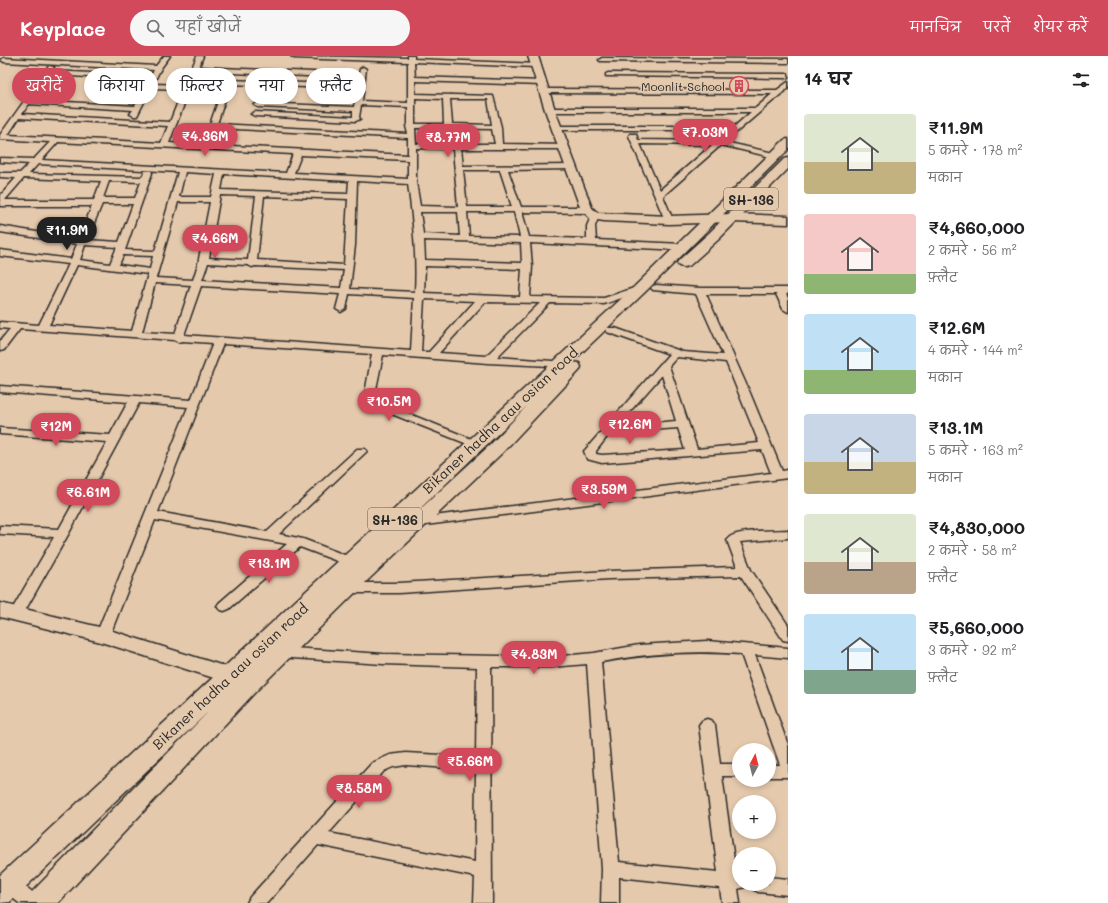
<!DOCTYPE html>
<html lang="hi">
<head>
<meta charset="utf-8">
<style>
	body { margin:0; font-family:Mali,"Playpen Sans Deva",sans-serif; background:#f6f6f6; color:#202124; height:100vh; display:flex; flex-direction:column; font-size:15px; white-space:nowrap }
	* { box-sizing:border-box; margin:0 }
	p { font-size:13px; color:#757577 }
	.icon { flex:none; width:22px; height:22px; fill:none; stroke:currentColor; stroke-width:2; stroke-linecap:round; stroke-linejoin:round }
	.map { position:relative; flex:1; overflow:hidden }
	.details { display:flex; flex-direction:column; background:#fff; width:320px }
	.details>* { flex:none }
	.guide { position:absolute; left:12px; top:12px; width:380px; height:36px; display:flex; gap:8px }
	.needle { width:26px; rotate:7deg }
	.fabs { position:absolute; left:732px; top:687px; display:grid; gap:8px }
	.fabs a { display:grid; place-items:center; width:44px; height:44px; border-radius:50%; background:#fff; box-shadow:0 2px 6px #0003; font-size:20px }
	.price { position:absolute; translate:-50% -34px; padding:0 9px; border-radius:14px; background:#d1495b; color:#fff; font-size:13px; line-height:26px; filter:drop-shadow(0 1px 2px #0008) }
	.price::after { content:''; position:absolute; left:50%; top:24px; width:12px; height:9px; margin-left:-6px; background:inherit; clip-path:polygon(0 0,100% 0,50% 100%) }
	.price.on { background:#222; color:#fff }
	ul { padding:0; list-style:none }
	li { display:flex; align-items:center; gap:12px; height:100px; padding:0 16px }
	li span { display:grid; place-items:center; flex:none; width:112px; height:80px; border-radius:4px; color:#555 }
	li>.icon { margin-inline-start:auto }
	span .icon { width:48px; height:48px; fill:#fffc; stroke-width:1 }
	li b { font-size:17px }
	h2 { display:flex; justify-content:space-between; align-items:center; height:48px; padding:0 16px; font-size:17px }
	.pill { padding:0 14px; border-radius:18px; background:#fff; box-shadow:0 2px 6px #0003; font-size:14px; line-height:36px }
	.pill.on { background:#d1495b; color:#fff }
	header { display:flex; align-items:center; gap:24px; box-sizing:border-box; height:56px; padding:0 20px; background:#d1495b; color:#fff }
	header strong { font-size:19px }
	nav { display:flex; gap:22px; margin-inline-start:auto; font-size:14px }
	.search { width:280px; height:36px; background:#f6f6f6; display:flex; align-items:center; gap:10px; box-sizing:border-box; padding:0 14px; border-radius:22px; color:#757577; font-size:15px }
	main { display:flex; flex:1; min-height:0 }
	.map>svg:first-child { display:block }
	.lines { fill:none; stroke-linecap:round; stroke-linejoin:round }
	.street-casing { stroke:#2b2b2b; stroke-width:3 }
	.secondary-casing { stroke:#2b2b2b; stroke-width:3 }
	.primary-casing { stroke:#2b2b2b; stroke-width:3 }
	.street { fill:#e5c9ac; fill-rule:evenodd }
	.secondary { fill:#e5c9ac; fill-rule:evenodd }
	.primary { fill:#e5c9ac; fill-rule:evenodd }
	.labels { text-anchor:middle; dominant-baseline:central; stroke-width:3; stroke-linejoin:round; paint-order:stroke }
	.far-poi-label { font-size:12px; fill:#2b2b2b; stroke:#e5c9ac; text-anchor:end }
	.shield { fill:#e5c9ac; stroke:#635a52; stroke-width:1 }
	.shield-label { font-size:13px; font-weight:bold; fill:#2b2b2b }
	.street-label { font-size:14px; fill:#2b2b2b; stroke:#e5c9ac }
</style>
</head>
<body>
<header>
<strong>Keyplace</strong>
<div class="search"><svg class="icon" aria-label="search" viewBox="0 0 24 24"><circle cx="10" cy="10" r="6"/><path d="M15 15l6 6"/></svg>यहाँ खोजें</div>
<nav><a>मानचित्र</a><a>परतें</a><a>शेयर करें</a></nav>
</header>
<main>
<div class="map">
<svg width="788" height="847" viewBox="0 0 788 847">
	<rect width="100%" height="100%" fill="#e5c9ac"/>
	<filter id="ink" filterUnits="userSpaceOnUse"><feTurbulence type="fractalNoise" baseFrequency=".025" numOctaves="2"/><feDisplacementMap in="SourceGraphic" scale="8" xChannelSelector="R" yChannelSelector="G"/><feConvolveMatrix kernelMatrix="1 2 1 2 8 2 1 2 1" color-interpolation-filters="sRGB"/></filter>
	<g filter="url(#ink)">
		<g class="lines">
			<g class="street-casing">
				<g id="street">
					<path d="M164 0H170L161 12 153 28 185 29 197 0H203L199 11 359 18 360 13 363 11 366 13 362 45 408 47V6L294 2 291 0 408 2V0H414V3L538 8V10L536 11 414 6 415 21 542 25 545 27 542 29 415 25V38L493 40 501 71 502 88 567 89 568 91 564 93H461L463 110 573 109V113H570L508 114 521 151H587L591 154 587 157 522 156 529 181 587 183V170L592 158 595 157 599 160 595 170 596 184 683 188 687 191 683 194 530 187 532 210 530 241 604 242 640 230 645 233 643 235 604 248 550 247 497 301 567 306 571 307 572 309 571 311 488 307 383 299 375 338 379 343 392 351 479 386 481 388 479 390 475 391 384 355 371 347 365 338 372 298 223 288 158 456 267 476 357 393H365L367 395 365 397 279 478 303 483 355 503 357 506 355 509 350 510 300 491 229 553 224 555 219 553 217 550 219 547 287 488 155 464 110 579 108 583 103 584 98 583 96 579 188 351 139 347 69 477 22 560 17 562 12 560 10 557 54 481 0 478V470L59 473 107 386 0 378V372L110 379 128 346 0 336V330L191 344 213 287 182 285 178 286 174 284 20 273 4 294 0 295V285L10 273 0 272V266L39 269 69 208 0 200V194L71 203 77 188 0 176V170L79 183 92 150H0V140L16 122 0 121V117H20L29 108 0 106V102L34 103 50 86 0 83V79L49 10 54 11 51 15 151 20 154 14 4 6 1 4 4 2 156 10ZM197 15 228 16 203 89 169 87ZM232 17 358 22 354 51 258 47 254 49 258 51 353 55V61L255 56 251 58 255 60 356 65 360 63 359 61 361 49 408 51V68L406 70 408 78 217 68 230 28 329 32 332 30 329 28 231 24ZM49 19 148 24 135 50 32 44ZM151 32 183 33 170 66 22 58 29 48 133 54 130 58 134 60H137ZM415 42 443 43 444 68H415ZM450 43H488L492 69 452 68ZM19 62 168 70 161 87 8 79ZM216 72 408 82V99L210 89ZM415 72 492 73 495 88H416ZM58 86 293 98 286 117 42 104ZM416 92 453 93 458 151 420 150 416 126ZM301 99 408 104V123L294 117ZM38 108 178 116 155 195 125 194 152 117 151 115H145L142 121 29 118ZM463 114H500L512 151H467ZM185 116 216 118 211 141H179ZM224 118 349 125 348 138 221 134ZM24 122 101 125 94 144H5ZM109 125 141 126 135 142H103ZM357 125 408 128C413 165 417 200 415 236L350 233 355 189ZM220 139 256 140 248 204 209 202ZM264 140 348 143 344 209 257 204ZM178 146H210L198 208 193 224 156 222ZM102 148H133L119 186 87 184ZM420 156H458L460 180 423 178ZM467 156H514L520 181 469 180ZM424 184 521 187 522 207 425 204ZM85 189 117 191 110 208 80 204ZM123 199 153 200 150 213 119 209ZM208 207 248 209 252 211 255 210 344 214 341 232 202 224ZM77 209 148 218 132 275 49 269ZM425 210 522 213 520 241 424 237ZM155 227 191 229 175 278 142 276ZM201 230 340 238 336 253 341 256 346 253 349 238 414 242 411 295 184 279ZM424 243 475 245 429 296H421ZM485 246 540 247 486 300 439 297Z"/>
					<polygon points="602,2 788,3 788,7 600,5 599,4"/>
					<polygon points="608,17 788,18 788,22 606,20 606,18"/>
					<path d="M788 26V32L725 86 778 98V102H775L721 89 663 140 673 164 669 167 665 164 629 80 630 78H636L638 84 718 85 730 74H557L553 72 554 70H735L751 56H547V52H756L772 38 545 37 542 35 545 33 777 34ZM640 88 712 89 660 134Z"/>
					<path d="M656 229 700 232H788V238H786L788 242V256L783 253 776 238H706L750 337 782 415 788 414V422L418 470 410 468 408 465 410 462H418L771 417 762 394 602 407 587 403 584 395 586 393 669 298 607 276 606 274 607 272H615L683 296 723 299 696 238 653 234 651 232 653 230ZM677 301 726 306 759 387 697 393 669 310ZM662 319 676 365 617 370ZM678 372 685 394 602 399 596 398V395L610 377Z"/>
					<path d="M788 474V482L740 486 751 514 788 569V585L783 584 741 520 609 523 399 537H347L342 535 340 532 342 529 347 527H399L609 515 737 511 727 484C733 473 775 475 788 474Z"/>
					<path d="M707 585 788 592V602L755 599 788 689V721H769V709H780L741 598C692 594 649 597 601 606L619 806 718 816 699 669 702 665 707 663 712 665 715 669 720 708H739V720H722L736 818H739V828H747L745 831 738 833 740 847H722L720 832 619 821V847H601L602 813 587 608 551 611H491L492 847H474L475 821 318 789 267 847H247L250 841 372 707 390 699 406 697 476 701 477 611 383 608 277 601 272 600 270 596 272 592 277 591 383 598 551 601 594 597 639 589ZM406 709 476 714 475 806 329 777 384 715 393 711Z"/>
					<path d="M8 821C19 825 36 836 41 847H19L2 834 0 828 2 824Z"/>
					<polygon points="769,821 788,823 788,839 758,836 752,833 749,828 769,828"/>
				</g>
			</g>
			<g class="secondary-casing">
				<g id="secondary">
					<polygon points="528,0 538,0 555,54 592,152 598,157 669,160 732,158 788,160 788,168 732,166 669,168 604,165 591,163 581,154 545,54"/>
					<polygon points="0,547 103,572 249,618 252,623 249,628 242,631 101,586 0,561"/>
				</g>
			</g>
			<g class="primary-casing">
				<g id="primary">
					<path d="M788 83V94L645 236 572 306 579 307 581 311 579 315 502 397 369 523 258 633 58 847H26L30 838 209 655 10 846 0 847V819L635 230 784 84ZM527 350 490 389 404 468Z"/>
					<polygon points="788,102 788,113 719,183 689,210 684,211 679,210 677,207 679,204 709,177 784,103"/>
				</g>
			</g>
			<use href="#street" class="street"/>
			<use href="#secondary" class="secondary"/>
			<use href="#primary" class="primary"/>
		</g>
	</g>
	<defs>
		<g id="building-ring" transform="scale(1)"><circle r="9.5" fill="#e5c9ac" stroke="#d1495b" stroke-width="1.5"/><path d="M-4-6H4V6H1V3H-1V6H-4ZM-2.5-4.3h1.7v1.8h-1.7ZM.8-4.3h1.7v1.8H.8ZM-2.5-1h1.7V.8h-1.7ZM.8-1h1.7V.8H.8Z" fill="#d1495b"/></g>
	</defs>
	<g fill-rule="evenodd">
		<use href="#building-ring" x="739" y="30"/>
	</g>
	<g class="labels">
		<g class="far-poi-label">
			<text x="725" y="30">Moonlit School</text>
		</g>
		<g class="shield">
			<rect x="724" y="132" width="54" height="22" rx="3"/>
			<rect x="368" y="452" width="54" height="22" rx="3"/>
		</g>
		<g class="shield-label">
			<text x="751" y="143">SH-136</text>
			<text x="395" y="463">SH-136</text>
		</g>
		<g class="street-label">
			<text transform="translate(500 364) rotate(-43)">Bikaner hadha aau osian road</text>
			<text transform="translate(230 620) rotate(-43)">Bikaner hadha aau osian road</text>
		</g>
	</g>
</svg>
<div class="fabs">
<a><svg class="needle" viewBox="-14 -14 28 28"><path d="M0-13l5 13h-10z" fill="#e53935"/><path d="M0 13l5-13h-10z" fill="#757577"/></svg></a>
<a>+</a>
<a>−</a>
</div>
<b class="price" style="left:705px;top:97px">₹7.03M</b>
<b class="price" style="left:205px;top:101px">₹4.36M</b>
<b class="price" style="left:448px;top:102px">₹8.77M</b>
<b class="price on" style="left:67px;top:195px">₹11.9M</b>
<b class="price" style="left:215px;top:203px">₹4.66M</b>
<b class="price" style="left:389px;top:366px">₹10.5M</b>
<b class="price" style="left:630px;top:389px">₹12.6M</b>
<b class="price" style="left:56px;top:391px">₹12M</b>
<b class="price" style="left:604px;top:454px">₹3.59M</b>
<b class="price" style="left:88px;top:457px">₹6.61M</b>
<b class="price" style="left:269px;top:528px">₹13.1M</b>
<b class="price" style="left:534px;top:619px">₹4.83M</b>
<b class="price" style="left:470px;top:726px">₹5.66M</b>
<b class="price" style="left:359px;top:753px">₹8.58M</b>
<div class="guide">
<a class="pill on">खरीदें</a>
<a class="pill">किराया</a>
<a class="pill">फ़िल्टर</a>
<a class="pill">नया</a>
<a class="pill">फ़्लैट</a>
</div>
</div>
<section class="details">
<h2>14 घर<svg class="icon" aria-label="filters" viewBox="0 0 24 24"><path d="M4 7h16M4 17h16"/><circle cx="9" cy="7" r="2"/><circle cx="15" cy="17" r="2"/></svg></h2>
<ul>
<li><span style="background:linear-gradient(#dfe7d0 60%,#c2b280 0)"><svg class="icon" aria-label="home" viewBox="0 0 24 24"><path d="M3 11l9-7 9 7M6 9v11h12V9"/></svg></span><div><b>₹11.9M</b><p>5 कमरे · 178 m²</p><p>मकान</p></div></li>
<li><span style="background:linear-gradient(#f6c9c9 75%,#8fb573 0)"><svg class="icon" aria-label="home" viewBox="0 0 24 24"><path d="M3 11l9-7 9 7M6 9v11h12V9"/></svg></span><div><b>₹4,660,000</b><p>2 कमरे · 56 m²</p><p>फ़्लैट</p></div></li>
<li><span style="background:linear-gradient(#bfe0f5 70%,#8fb573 0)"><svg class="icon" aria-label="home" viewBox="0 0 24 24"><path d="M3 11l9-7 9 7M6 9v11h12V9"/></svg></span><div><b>₹12.6M</b><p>4 कमरे · 144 m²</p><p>मकान</p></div></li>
<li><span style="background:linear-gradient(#c9d6e8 60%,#c2b280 0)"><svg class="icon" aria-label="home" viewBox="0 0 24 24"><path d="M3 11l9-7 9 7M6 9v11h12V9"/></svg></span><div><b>₹13.1M</b><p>5 कमरे · 163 m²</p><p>मकान</p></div></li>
<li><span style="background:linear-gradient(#dfe7d0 60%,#b9a48a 0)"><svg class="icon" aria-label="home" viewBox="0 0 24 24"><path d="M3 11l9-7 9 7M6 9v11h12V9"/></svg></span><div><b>₹4,830,000</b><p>2 कमरे · 58 m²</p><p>फ़्लैट</p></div></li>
<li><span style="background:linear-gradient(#bfe0f5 70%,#7fa58c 0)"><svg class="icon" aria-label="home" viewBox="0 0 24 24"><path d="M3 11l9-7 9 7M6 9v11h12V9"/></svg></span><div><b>₹5,660,000</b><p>3 कमरे · 92 m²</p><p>फ़्लैट</p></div></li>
</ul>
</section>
</main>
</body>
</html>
